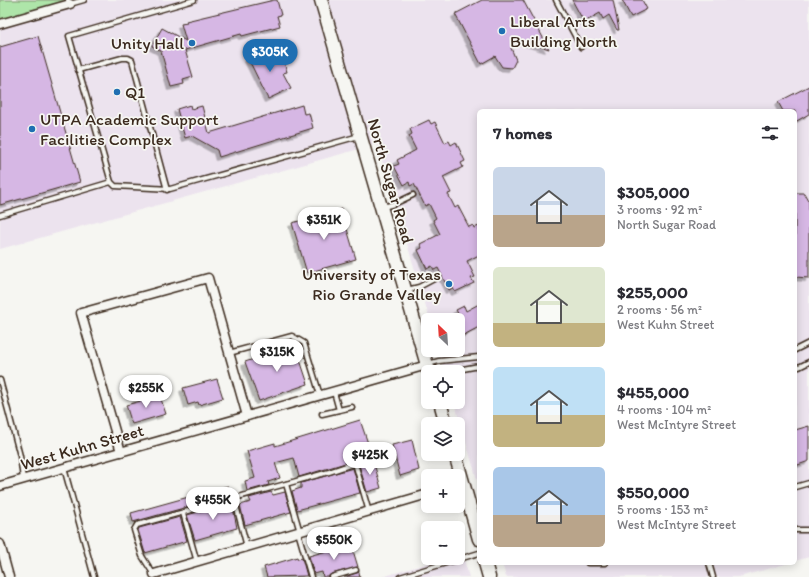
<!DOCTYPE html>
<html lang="en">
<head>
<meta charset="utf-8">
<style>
	body { margin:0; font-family:Itim,sans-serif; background:#f7f7f7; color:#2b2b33; height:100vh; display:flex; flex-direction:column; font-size:15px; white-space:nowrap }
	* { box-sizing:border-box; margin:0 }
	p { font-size:13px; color:#7c7c81 }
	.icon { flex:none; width:22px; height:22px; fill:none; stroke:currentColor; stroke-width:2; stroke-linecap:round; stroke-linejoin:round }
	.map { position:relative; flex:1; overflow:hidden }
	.drawer { position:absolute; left:477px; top:109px; width:320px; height:456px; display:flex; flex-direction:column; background:#fff; border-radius:6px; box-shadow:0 2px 10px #0003 }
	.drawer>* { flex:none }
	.needle { width:26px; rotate:335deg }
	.buttons { position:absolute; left:421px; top:313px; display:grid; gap:8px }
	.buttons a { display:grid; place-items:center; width:44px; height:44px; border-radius:6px; background:#fff; box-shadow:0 2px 10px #0003; font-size:20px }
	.price { position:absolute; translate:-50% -34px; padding:0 9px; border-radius:14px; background:#fff; color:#222; font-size:13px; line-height:26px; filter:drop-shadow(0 1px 2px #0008) }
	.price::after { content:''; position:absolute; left:50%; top:24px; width:12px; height:9px; margin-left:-6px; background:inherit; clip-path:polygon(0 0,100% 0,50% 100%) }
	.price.on { background:#1f6fb2; color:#fff }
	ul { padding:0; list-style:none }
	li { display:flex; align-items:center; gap:12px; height:100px; padding:0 16px }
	li span { display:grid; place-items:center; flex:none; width:112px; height:80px; border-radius:6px; color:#555 }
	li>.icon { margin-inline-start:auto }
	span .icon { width:48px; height:48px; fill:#fffc; stroke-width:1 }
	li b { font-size:17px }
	h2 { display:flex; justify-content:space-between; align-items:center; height:48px; padding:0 16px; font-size:17px }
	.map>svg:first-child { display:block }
	.built { fill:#ece3ee }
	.green { fill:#aee5a9; stroke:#748864 }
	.building { fill:#d6b7e4; stroke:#3b2a1e; filter:url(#shadow) }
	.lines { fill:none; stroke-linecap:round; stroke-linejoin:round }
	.lane-casing { stroke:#3b2a1e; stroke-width:7 }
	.street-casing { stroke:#3b2a1e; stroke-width:11 }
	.secondary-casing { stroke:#3b2a1e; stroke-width:15 }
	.lane { stroke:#f6f6f2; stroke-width:4 }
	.street { stroke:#f6f6f2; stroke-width:8 }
	.secondary { stroke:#f6f6f2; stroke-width:12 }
	.poi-dot { fill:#1f6fb2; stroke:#f6f6f2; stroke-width:1.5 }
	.labels { text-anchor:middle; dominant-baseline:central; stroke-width:3.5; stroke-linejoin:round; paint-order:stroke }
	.poi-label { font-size:17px; fill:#3b2a1e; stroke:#f6f6f2; text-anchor:start }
	.street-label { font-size:17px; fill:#3b2a1e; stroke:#f6f6f2 }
</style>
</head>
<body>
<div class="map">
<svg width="809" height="577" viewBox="0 0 809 577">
	<defs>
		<filter id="shadow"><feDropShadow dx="-3.5" dy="3.5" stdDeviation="0" flood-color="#0004"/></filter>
	</defs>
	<rect width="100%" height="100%" fill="#f6f6f2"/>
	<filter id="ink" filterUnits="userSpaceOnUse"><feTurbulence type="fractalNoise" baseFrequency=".025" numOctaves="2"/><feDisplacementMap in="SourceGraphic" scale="8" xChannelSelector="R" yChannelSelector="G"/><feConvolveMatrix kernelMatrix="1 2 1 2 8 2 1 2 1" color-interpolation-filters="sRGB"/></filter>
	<g filter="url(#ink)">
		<g class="built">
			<polygon points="0,0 809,0 809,557 795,561 795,111 479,111 479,486 454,402 458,402 458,372 445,372 438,350 458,350 458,320 430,320 377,144 0,249"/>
			<polygon points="462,553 469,577 382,577 445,558 458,558 458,554"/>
			<polygon points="502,563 789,563 739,577 506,577"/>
		</g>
		<polygon class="green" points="0,0 68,0 70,4 0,27"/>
		<g class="building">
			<polygon points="274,0 277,0 281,15 277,16 280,26 242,36 241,34 185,50 193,77 183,80 184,84 171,87 161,51 152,46 162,28 186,41 181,24 187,23 186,21"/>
			<polygon points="482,0 523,0 549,49 523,41 511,48 516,60 512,68 502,67 495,56 481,64 455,14"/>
			<polygon points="572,0 613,0 619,30 617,30 609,15 603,19 600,13 584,22"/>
			<polygon points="622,0 642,0 647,9 631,17"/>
			<polygon points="38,36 80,182 0,205 0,47"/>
			<polygon points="271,48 278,63 284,62 287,72 283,73 291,88 268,99 248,58"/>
			<polygon points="809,86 809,114 795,122 795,111 783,111 778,102"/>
			<polygon points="190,105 191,109 202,106 209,133 302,105 304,114 309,113 313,128 219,157 217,150 192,136 185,138 177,109"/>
			<polygon points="429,120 431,124 435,122 445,143 449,141 451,145 456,142 465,161 461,163 463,167 443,177 451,193 448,194 455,208 458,206 469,227 473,225 474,228 479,226 479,255 467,261 475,277 471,278 474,283 455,292 453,288 449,290 438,268 434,270 432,266 427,269 418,250 422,248 420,244 440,234 433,220 436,218 429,204 425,206 414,184 410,186 409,182 404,185 394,166 399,164 397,160 416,150 409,136 412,134 410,129"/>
			<polygon points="795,193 804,193 809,202 809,278 795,277"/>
			<polygon points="341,209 356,259 307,273 292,223"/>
			<polygon points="479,304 479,327 458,338 459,315 456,310 464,306 466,311"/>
			<polygon points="295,345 308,384 259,401 245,362"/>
			<polygon points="217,379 223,398 199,405 198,402 188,405 183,388"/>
			<polygon points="159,393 166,414 132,424 126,405 152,398 151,395"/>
			<polygon points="360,420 372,455 299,477 294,458 275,463 280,478 268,482 269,485 247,491 245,481 255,478 247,451 275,443 275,446"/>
			<polygon points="809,426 809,461 795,466 795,430"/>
			<polygon points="412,440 419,470 400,476 392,445"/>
			<polygon points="373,460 381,488 367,492 359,465"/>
			<polygon points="353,468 360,493 297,510 292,491 301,488 301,483"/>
			<polygon points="228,486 231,495 133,522 131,513"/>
			<polygon points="271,492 273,495 285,492 291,512 245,525 240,505 251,502 249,498"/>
			<polygon points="232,503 237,528 195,540 187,515"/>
			<polygon points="180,517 187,541 145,553 138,530 139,528"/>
			<polygon points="351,544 358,567 331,574 329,577 323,577 322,572 314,574 309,556"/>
			<polygon points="297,557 298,559 302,558 307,576 267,577 264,567"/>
			<polygon points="359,572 360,577 344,577 357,573"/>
		</g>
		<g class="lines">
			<g class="lane-casing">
				<g id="lane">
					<polyline points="68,0 70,4 84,0"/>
					<polyline points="194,0 69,36 111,182 115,186 170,189 359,136"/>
					<polyline points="556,0 581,47"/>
					<polyline points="78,70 122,58 128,58 132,60 167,190"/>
					<polyline points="383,207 394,204 413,195"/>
					<polyline points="0,215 111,182"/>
					<polyline points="407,290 419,287 436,278"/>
					<polyline points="795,350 809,343"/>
					<polyline points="229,353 292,336 304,343 320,395"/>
					<polyline points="428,364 439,361 479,357"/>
					<polyline points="430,366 442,372"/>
					<polyline points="795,366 799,367 809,362"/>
					<polyline points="447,372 479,366"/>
					<polyline points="0,380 20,456 23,479"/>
					<polyline points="334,392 339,410 352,407"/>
					<polyline points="322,414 339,410"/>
					<polyline points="355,463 369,512"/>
					<polyline points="64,468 94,577"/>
					<polyline points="286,484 300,532"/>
					<polyline points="795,487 809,483"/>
					<polyline points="234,498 247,547"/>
					<polyline points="183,513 197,562"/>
					<polyline points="795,530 809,530"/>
					<polyline points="298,532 311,577"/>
					<polyline points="588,563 605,563"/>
					<polyline points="709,563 713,577"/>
					<polyline points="154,575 142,556 134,530 137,525 329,472 370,458"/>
					<polyline points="332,577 356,570"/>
					<polyline points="400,577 479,553"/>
				</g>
			</g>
			<g class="street-casing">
				<g id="street">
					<polyline points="0,24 70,4"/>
					<polyline points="121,452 81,313 208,278 247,416"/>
					<polyline points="0,486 427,365"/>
					<polyline points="0,544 9,577"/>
					<polyline points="154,574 428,494"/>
				</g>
			</g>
			<g class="secondary-casing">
				<g id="secondary">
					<polyline points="321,0 429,372"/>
					<polyline points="440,402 446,424"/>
					<polyline points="455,454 479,539"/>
					<polyline points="485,563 489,577"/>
				</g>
			</g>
			<use href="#lane" class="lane"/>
			<use href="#street" class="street"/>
			<use href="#secondary" class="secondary"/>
		</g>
	</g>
	<g class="poi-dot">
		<circle cx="502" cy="31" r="4"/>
		<circle cx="192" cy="43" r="4"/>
		<circle cx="117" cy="92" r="4"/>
		<circle cx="32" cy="129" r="4"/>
		<circle cx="449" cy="284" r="4"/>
	</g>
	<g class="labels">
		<g class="poi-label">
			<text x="510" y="21">Liberal Arts<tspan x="510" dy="20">Building North</tspan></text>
			<text x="184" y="43" text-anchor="end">Unity Hall</text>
			<text x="125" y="92">Q1</text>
			<text x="40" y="119">UTPA Academic Support<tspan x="40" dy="20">Facilities Complex</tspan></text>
			<text x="441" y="274" text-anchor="end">University of Texas<tspan x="441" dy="20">Rio Grande Valley</tspan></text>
		</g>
		<g class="street-label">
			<text transform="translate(391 181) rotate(74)">North Sugar Road</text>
			<text transform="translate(82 447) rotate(-16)">West Kuhn Street</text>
		</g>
	</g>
</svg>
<div class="buttons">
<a><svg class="needle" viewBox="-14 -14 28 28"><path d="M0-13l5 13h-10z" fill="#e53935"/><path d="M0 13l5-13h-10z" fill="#7c7c81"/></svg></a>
<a><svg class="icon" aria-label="locate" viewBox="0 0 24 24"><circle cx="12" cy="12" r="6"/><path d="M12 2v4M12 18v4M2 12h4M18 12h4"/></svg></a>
<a><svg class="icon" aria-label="layers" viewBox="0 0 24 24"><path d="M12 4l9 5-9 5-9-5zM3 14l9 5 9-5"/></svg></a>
<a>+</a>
<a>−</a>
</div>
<b class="price on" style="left:270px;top:73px">$305K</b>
<b class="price" style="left:324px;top:241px">$351K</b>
<b class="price" style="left:277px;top:373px">$315K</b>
<b class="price" style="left:146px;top:409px">$255K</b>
<b class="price" style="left:370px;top:476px">$425K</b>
<b class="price" style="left:213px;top:521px">$455K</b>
<b class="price" style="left:334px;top:561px">$550K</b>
<section class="drawer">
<h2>7 homes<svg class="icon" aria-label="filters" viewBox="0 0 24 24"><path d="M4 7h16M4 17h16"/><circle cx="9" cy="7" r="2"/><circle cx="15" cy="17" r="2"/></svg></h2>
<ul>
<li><span style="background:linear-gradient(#c9d6e8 60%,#b9a48a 0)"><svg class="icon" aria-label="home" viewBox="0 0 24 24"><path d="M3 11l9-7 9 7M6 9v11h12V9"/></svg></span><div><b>$305,000</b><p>3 rooms · 92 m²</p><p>North Sugar Road</p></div></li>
<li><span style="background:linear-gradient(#dfe7d0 70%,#c2b280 0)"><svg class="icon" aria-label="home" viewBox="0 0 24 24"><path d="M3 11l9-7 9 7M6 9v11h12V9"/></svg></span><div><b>$255,000</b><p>2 rooms · 56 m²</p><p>West Kuhn Street</p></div></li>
<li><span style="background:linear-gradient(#bfe0f5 60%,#c2b280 0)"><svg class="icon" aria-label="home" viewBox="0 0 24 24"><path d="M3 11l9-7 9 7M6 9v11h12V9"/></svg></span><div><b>$455,000</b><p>4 rooms · 104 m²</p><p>West McIntyre Street</p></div></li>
<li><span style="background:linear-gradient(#a9c7e8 60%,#b9a48a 0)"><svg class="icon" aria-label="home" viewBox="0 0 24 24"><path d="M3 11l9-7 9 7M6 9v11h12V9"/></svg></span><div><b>$550,000</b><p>5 rooms · 153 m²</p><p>West McIntyre Street</p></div></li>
</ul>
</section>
</div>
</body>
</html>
